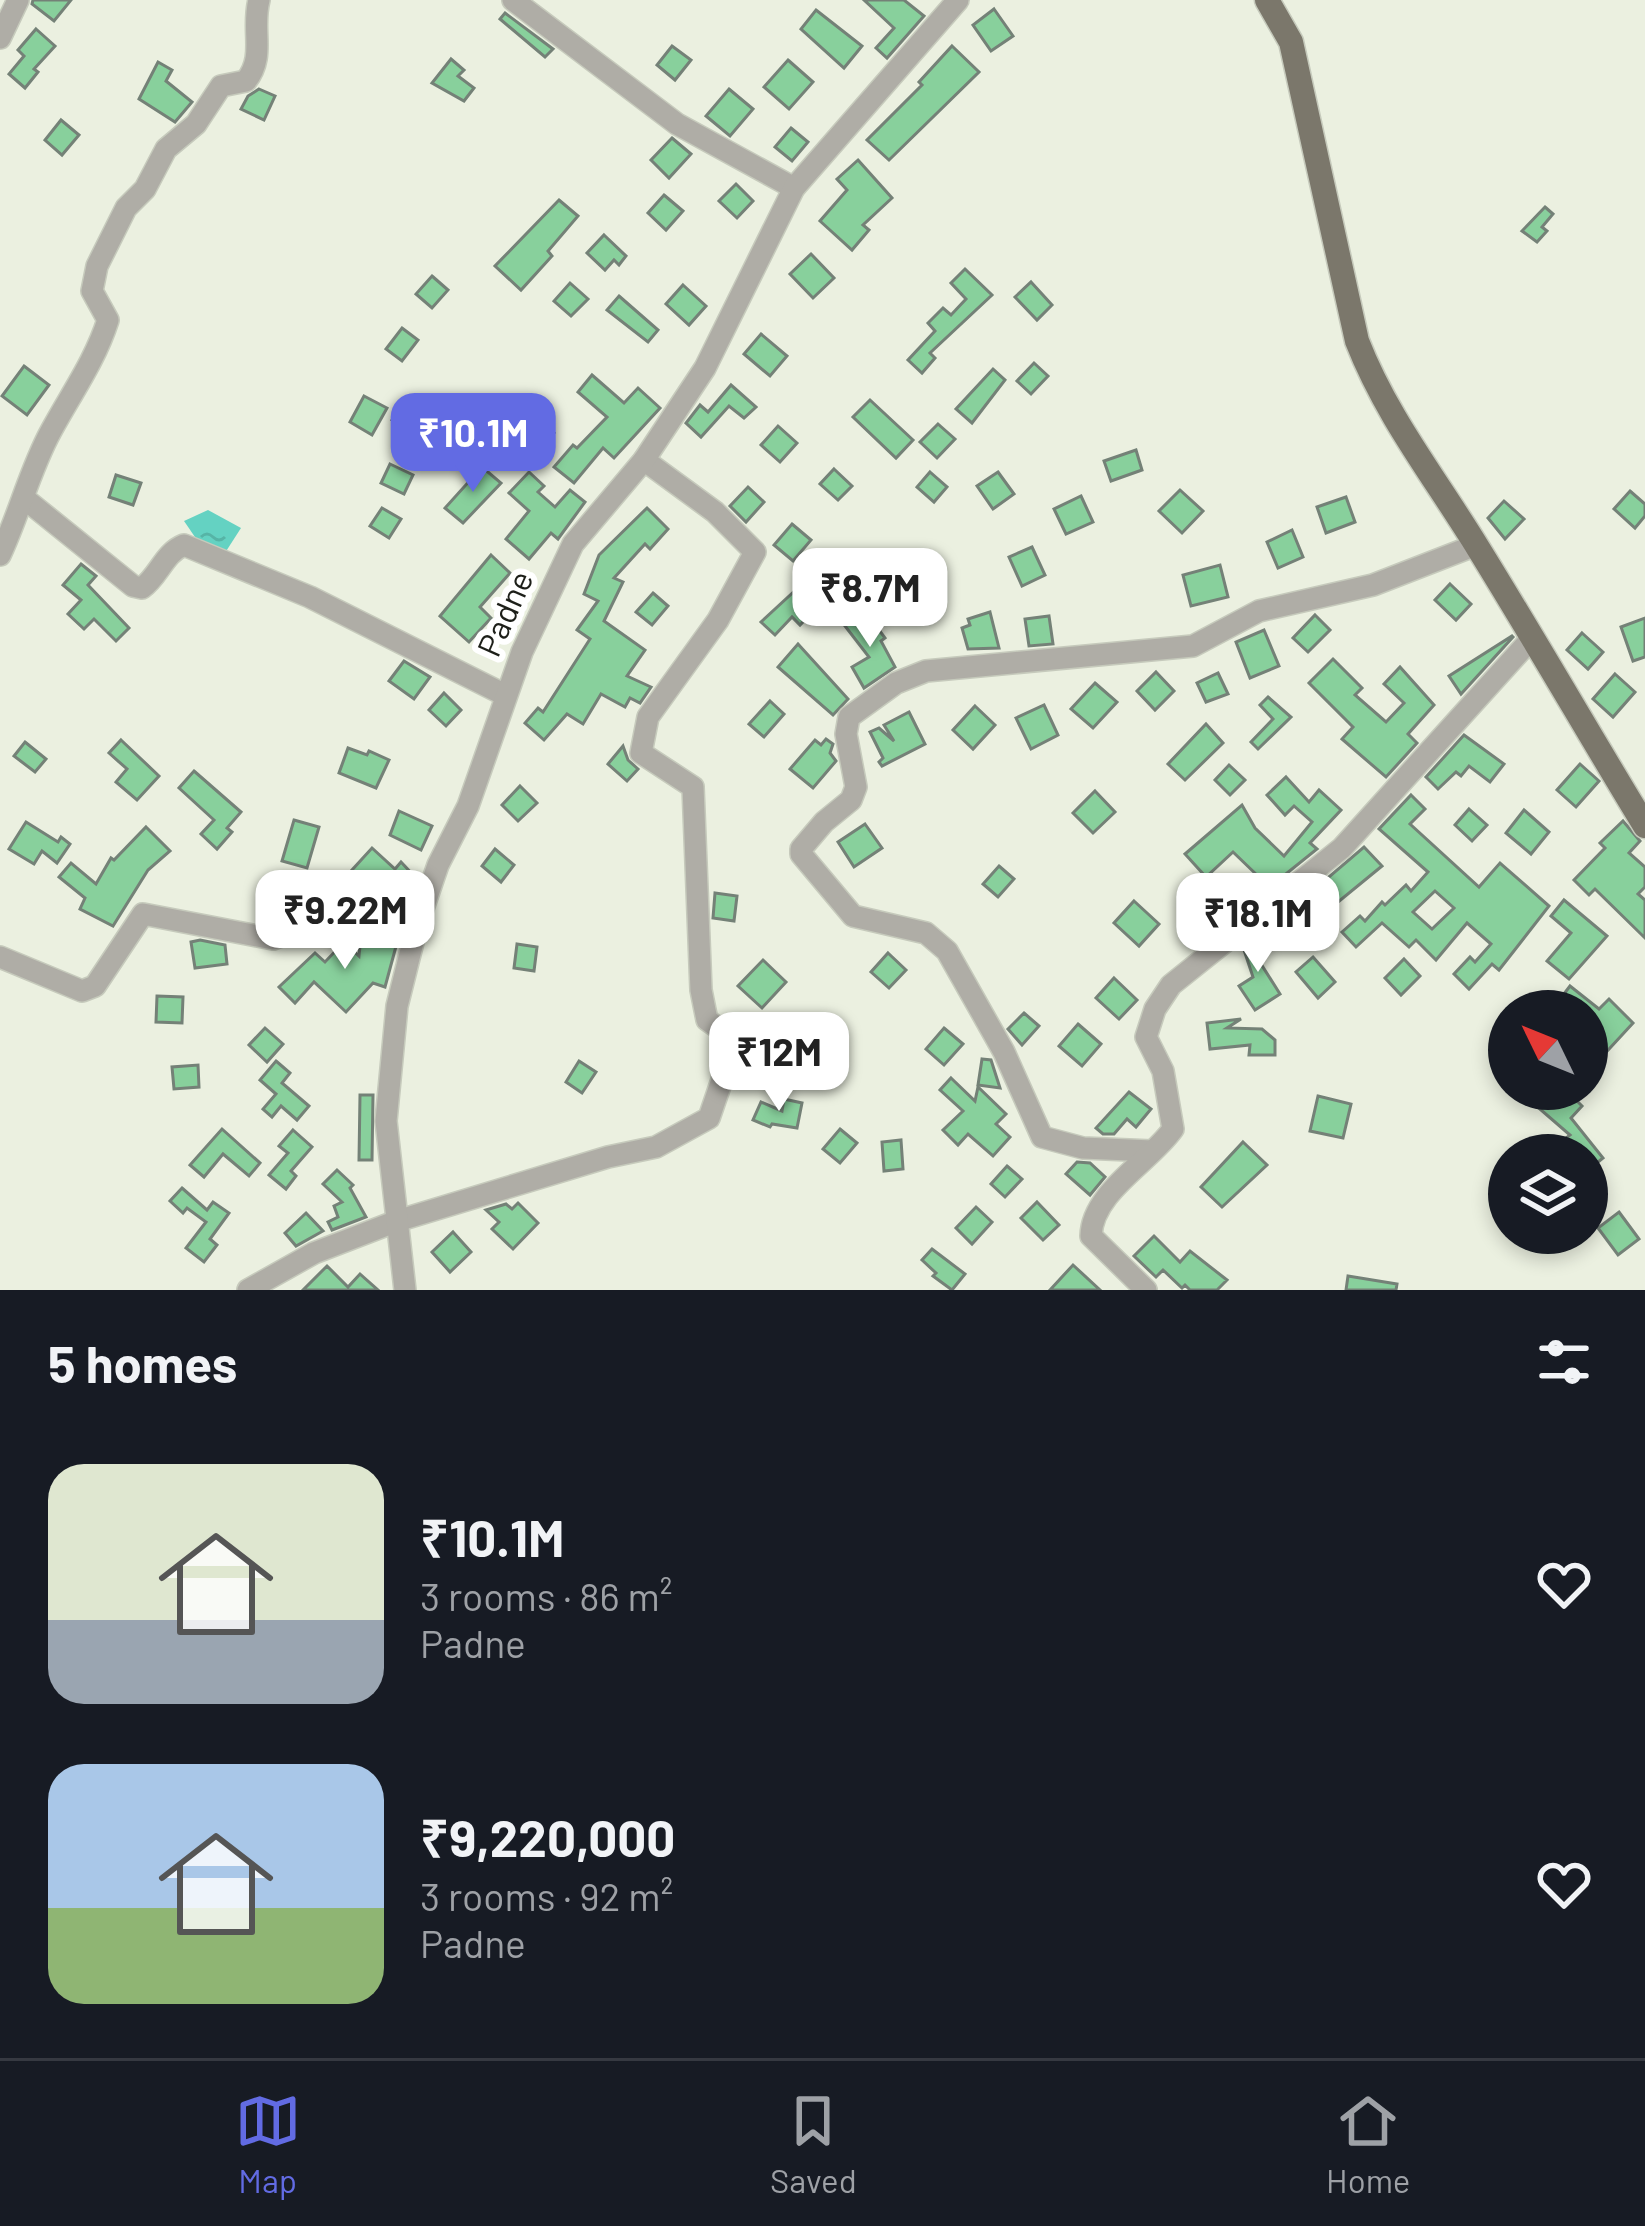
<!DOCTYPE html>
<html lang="en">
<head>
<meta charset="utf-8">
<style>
	body { margin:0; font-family:Barlow,sans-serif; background:#20242c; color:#f1f3f6; height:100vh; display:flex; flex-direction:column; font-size:45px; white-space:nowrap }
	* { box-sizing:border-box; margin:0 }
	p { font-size:39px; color:#9ea1a6 }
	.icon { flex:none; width:66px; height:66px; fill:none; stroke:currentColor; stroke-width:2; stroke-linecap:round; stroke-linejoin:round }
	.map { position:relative; height:1290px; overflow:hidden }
	.sheet { display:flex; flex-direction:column; background:#171b24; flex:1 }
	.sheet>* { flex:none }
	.needle { width:78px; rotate:313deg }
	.fabs { position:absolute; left:1488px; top:990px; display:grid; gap:24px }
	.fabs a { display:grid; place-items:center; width:120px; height:120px; border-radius:50%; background:#171b24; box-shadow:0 6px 18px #0003; font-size:60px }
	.price { position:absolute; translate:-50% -102px; padding:0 27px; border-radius:24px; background:#fff; color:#222; font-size:39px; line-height:78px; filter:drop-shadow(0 3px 6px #0008) }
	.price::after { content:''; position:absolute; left:50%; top:72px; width:36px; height:27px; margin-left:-18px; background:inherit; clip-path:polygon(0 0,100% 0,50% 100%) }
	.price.on { background:#626be3; color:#fff }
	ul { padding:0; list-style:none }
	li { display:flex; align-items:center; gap:36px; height:300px; padding:0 48px }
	li span { display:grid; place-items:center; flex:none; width:336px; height:240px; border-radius:36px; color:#555 }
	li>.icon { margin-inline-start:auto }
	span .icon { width:144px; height:144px; fill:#fffc; stroke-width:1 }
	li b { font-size:51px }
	h2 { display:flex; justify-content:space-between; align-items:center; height:144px; padding:0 48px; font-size:51px }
	.menu { display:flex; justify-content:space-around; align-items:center; height:168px; border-top:3px solid #363941; background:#171b24; font-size:33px; color:#9ea1a6 }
	.menu a { display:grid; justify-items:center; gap:6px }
	.menu .on { color:#626be3 }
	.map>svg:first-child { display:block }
	.water { fill:url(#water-ripples) }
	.building { fill:#88d09c; stroke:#748177; stroke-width:3; fill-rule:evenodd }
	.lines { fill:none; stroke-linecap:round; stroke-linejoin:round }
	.minor-casing { stroke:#c6cabc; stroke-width:24 }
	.major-casing { stroke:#c6cabc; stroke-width:27 }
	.minor { stroke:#afada6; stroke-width:21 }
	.major { stroke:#7b776b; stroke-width:24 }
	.labels { text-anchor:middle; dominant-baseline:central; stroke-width:12; stroke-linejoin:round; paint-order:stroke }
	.street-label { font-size:33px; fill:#1d1f19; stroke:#fff }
</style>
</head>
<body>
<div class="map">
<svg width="1645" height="1290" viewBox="0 0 1645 1290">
	<defs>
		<pattern id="water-ripples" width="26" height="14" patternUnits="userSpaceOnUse" patternTransform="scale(3)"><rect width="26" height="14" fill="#64d2c2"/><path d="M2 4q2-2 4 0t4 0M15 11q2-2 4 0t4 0" fill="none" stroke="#56b4a6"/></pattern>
	</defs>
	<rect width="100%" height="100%" fill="#ebf0e0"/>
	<polygon class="water" points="208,510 241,528 223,556 197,540 184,521"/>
	<g class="building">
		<polygon points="33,0 71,0 54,21 32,4"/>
		<polygon points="864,0 904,0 924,16 887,58 876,48 894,28"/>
		<polygon points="994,9 1013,36 991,51 973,25"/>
		<polygon points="816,10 862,46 844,68 801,29"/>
		<polygon points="505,13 553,49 545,57 500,19"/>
		<polygon points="36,29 55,46 34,69 38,72 25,88 9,74 24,56 18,50"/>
		<polygon points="672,46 691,60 675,80 657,65"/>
		<polygon points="952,46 979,72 889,160 867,140 922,85 919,82"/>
		<polygon points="451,59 464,70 458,76 474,88 464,101 432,83"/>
		<polygon points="788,60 813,82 789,109 764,87"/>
		<polygon points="158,62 172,70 166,81 192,102 175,122 139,99"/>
		<polygon points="259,89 275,96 264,120 241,109 248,96"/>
		<polygon points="729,89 753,109 730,136 706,116"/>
		<polygon points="61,120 79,135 62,155 45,140"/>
		<polygon points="791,128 808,142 792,161 775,147"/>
		<polygon points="672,138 691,154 669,178 651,160"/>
		<polygon points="858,160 892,198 863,225 869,230 852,250 820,221 847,190 837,179"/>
		<polygon points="736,184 753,201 737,218 719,201"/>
		<polygon points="664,195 683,211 666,230 648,213"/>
		<polygon points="559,200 578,216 548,251 552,256 521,290 495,266"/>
		<polygon points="1545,207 1553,214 1542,227 1547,231 1537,242 1522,231"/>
		<polygon points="604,235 626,256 619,265 614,260 605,270 587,253"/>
		<polygon points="811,254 834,278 813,298 790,274"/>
		<polygon points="965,269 992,295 930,353 935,358 922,373 908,360 935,331 928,323 943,308 951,315 966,299 951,283"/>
		<polygon points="432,276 448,290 432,308 416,294"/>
		<polygon points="1031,282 1052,305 1037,320 1015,297"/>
		<polygon points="570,283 588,299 571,316 554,301"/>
		<polygon points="683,285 706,306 689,325 666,304"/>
		<polygon points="619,296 658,330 648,342 607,310"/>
		<polygon points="402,328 418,340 402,361 386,349"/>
		<polygon points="761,334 787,356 770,376 744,354"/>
		<polygon points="1034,363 1048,376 1031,394 1017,381"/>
		<polygon points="24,366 49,385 27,415 2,396"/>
		<polygon points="993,369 1005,380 972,423 956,409"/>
		<polygon points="592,375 624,403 638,388 660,408 614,458 603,448 574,483 554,467 573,445 577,448 607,417 578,392"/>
		<polygon points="731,385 756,407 744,418 729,406 701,437 686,423 700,405 708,412"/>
		<polygon points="364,396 387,408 372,435 350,422"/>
		<polygon points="406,398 431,415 427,421 455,442 439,462 427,452 431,446 392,420"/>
		<polygon points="870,400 913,440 896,458 853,417"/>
		<polygon points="512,402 554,433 537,452 500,421"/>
		<polygon points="938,424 955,439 937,458 920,442"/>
		<polygon points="778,426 797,443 780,462 761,445"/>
		<polygon points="1136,450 1142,470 1111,481 1104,461"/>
		<polygon points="390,464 413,475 404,494 381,483"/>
		<polygon points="482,467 501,483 463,523 445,508"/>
		<polygon points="834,469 852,486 838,500 820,484"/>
		<polygon points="529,472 544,486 538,492 555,507 570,490 585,502 558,539 551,533 529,559 506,539 529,511 509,493"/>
		<polygon points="930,472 947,487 934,502 917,487"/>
		<polygon points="998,472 1014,494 993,509 977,486"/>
		<polygon points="116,475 141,483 133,505 109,497"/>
		<polygon points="748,487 764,502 746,522 730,506"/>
		<polygon points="1180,490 1203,511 1182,533 1159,511"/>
		<polygon points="1630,491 1645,504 1645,516 1635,528 1614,509"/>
		<polygon points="1081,496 1093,522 1066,534 1054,509"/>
		<polygon points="1346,497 1355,522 1326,533 1317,507"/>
		<polygon points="1504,501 1524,519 1505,539 1488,518"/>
		<polygon points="382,508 401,519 389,538 370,526"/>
		<polygon points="647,508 668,529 650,549 645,544 614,578 623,582 604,621 645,650 627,676 651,687 640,703 630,698 625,707 601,694 583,724 567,714 544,740 525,723 538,708 543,712 590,639 577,630 598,601 584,594 599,555"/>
		<polygon points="792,524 811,540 793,561 774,545"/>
		<polygon points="1292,530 1303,557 1278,568 1267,542"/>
		<polygon points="1032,547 1045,575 1022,586 1009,557"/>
		<polygon points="491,555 510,573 480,607 491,618 469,642 440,616"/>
		<polygon points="81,564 96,576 88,585 129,628 116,641 94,619 84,629 68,614 81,600 63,585"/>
		<polygon points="1220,565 1228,597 1191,606 1183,575"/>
		<polygon points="878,577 894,595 878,608 862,590"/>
		<polygon points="1450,584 1471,604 1456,620 1435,600"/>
		<polygon points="800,586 820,604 800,625 792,617 775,635 761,622"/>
		<polygon points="653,593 668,606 652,625 636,612"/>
		<polygon points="865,611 885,638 881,641 895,667 864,688 852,667 869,657 845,626"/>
		<polygon points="990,612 999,648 968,649 962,628 970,625 968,619"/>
		<polygon points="1315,615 1330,630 1308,652 1293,638"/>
		<polygon points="1049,616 1053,644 1029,646 1025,619"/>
		<polygon points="1645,618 1645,657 1633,661 1621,627"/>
		<polygon points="1264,630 1279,666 1250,678 1236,642"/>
		<polygon points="1582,633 1603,652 1588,669 1567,650"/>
		<polygon points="1512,636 1513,637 1461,694 1449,676"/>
		<polygon points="798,644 848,699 833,715 778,667"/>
		<polygon points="1333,659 1362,688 1355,695 1386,722 1404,703 1384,684 1400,667 1434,705 1408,734 1417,743 1386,777 1342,739 1353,727 1309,683"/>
		<polygon points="404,661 430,677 414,699 389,681"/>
		<polygon points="1156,672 1174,691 1155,710 1137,691"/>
		<polygon points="1218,673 1228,694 1206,702 1197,683"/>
		<polygon points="1615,674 1635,692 1613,717 1593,699"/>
		<polygon points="1095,683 1117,702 1093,728 1071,709"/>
		<polygon points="444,693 461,710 446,726 429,710"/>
		<polygon points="1268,697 1291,717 1258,749 1251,742 1273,719 1260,705"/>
		<polygon points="770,701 784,714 764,737 749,724"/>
		<polygon points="1044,705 1058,735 1031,749 1016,718"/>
		<polygon points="975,706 995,725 973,749 953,730"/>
		<polygon points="909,712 925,744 882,766 879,762 883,758 870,732 879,728 894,741 884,725"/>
		<polygon points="1206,724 1223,743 1185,780 1168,764"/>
		<polygon points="1464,735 1504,764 1490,782 1469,766 1461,776 1456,772 1438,789 1426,777"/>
		<polygon points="826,739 833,744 830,753 836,761 813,788 790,769 815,740 821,745"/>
		<polygon points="121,740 159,776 137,800 116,782 127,769 109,753"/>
		<polygon points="25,742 46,759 35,772 14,756"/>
		<polygon points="623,746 628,760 638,769 627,781 608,764"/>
		<polygon points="348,748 367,755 369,751 389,760 376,788 339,773"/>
		<polygon points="1580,764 1599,781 1576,807 1557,790"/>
		<polygon points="1229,765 1245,780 1230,795 1215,780"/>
		<polygon points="194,771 241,812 227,828 232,832 217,849 201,834 214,820 179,788"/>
		<polygon points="1286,777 1309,802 1319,790 1341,810 1310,843 1317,849 1251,902 1244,895 1260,878 1233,852 1206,877 1185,854 1242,805 1255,828 1284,856 1312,822 1294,806 1285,815 1267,795"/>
		<polygon points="520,786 537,803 518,821 502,805"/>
		<polygon points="1095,791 1115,812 1093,833 1073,813"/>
		<path d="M1411 795 1425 809 1410 824 1479 887 1500 863 1549 906 1499 970 1492 964 1469 989 1454 974 1470 957 1475 962 1491 944 1467 923 1436 960 1416 940 1409 947 1382 923 1356 947 1342 932 1360 916 1365 921 1382 902 1385 905 1406 885 1411 891 1428 872 1379 829ZM1435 891 1454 908 1432 929 1413 912Z"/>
		<polygon points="1469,809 1487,825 1472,841 1455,825"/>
		<polygon points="1524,810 1549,832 1531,854 1506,833"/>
		<polygon points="399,811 432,826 421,850 390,835"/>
		<polygon points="294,820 319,827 307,868 282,861"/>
		<polygon points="1623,821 1640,841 1629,853 1645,867 1645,887 1638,894 1645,900 1645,938 1595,889 1589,895 1574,880 1605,848 1600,843"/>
		<polygon points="26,822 58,842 61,837 70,844 57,863 42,851 34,864 9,849"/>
		<polygon points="865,824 882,848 854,867 838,842"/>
		<polygon points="146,827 170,851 148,870 113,926 80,909 85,898 59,877 71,863 96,884 111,858 114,860"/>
		<polygon points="1364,847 1382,866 1316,920 1324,932 1304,947 1283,920 1314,897 1310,893"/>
		<polygon points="372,848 395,869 401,862 416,878 398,896 375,873 366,883 352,870"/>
		<polygon points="495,849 514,865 501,882 482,866"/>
		<polygon points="999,866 1014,879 998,897 983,884"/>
		<polygon points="715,893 737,896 734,921 713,918"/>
		<polygon points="1564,900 1607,936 1569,979 1547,961 1571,933 1551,916"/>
		<polygon points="1134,901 1159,924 1139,946 1114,923"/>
		<polygon points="1262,933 1269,952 1256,956 1280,994 1255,1010 1239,986 1253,977 1243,947"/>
		<polygon points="361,936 398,939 385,987 373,983 346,1012 314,982 295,1003 279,987 315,953 325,962 344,942 359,956"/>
		<polygon points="200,940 225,945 227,964 195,968 191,942"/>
		<polygon points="517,944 537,947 534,971 514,968"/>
		<polygon points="888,953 906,970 889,988 871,972"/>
		<polygon points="1313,957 1335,982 1318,998 1296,972"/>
		<polygon points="1404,959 1420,976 1401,995 1385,978"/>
		<polygon points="763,960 786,982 762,1008 738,986"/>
		<polygon points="1114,978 1137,1000 1119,1019 1096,998"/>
		<polygon points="1570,986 1599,1009 1609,999 1633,1023 1587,1073 1587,1011 1551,1011"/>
		<polygon points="157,996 183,997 182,1023 156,1022"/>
		<polygon points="1024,1013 1039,1026 1022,1045 1008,1029"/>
		<polygon points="1241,1019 1227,1028 1262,1029 1275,1040 1275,1055 1249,1055 1250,1045 1210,1049 1207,1023"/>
		<polygon points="1078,1024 1101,1044 1082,1066 1059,1046"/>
		<polygon points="265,1028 283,1044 267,1062 249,1045"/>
		<polygon points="944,1028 963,1044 944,1065 926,1049"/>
		<polygon points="982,1059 991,1060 1000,1088 978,1085"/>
		<polygon points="276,1061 290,1073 282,1083 309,1106 297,1120 281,1106 272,1117 263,1109 276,1094 260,1080"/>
		<polygon points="579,1061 596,1072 582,1093 566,1082"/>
		<polygon points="198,1065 199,1087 174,1089 172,1067"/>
		<polygon points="951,1078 975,1101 978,1087 1006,1114 996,1124 1010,1137 993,1156 968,1134 958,1145 943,1130 963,1111 940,1090"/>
		<polygon points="1534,1089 1565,1089 1582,1106 1571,1118 1603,1158 1587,1171 1587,1155 1545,1155 1570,1135 1526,1097"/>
		<polygon points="1129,1092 1151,1109 1136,1127 1127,1119 1114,1134 1103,1134 1096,1128"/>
		<polygon points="360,1095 373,1095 372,1160 359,1160"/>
		<polygon points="1318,1096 1351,1104 1343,1138 1310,1131"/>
		<polygon points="784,1099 802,1103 797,1128 772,1124 770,1127 753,1120 761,1102 782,1111"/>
		<polygon points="222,1129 260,1163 249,1176 223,1154 204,1177 190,1165"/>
		<polygon points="840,1129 857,1143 840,1163 823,1149"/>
		<polygon points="293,1130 312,1147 291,1171 296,1176 286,1189 269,1175 288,1153 279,1146"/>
		<polygon points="901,1140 903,1169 884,1171 882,1142"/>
		<polygon points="1243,1142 1267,1165 1222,1207 1201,1187"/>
		<polygon points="1077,1162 1090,1163 1105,1177 1090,1195 1066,1174"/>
		<polygon points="1007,1166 1022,1179 1005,1197 991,1184"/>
		<polygon points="337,1170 353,1185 350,1188 366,1217 332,1230 328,1222 338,1217 334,1206 342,1202 323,1184"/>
		<polygon points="182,1188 207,1210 213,1202 229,1213 210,1239 217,1245 204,1262 186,1248 206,1222 187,1208 183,1213 170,1201"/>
		<polygon points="1037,1202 1059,1225 1043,1240 1021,1218"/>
		<polygon points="518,1203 538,1223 513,1249 492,1229 499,1222 486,1210 506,1204 512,1209"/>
		<polygon points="976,1207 992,1222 972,1244 956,1228"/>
		<polygon points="1619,1212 1639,1239 1618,1255 1598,1228"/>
		<polygon points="306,1213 323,1231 296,1246 285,1233"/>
		<polygon points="453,1232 471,1252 450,1272 432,1252"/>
		<polygon points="1154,1236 1180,1262 1190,1251 1227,1280 1217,1290 1190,1290 1185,1285 1182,1288 1163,1270 1156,1277 1134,1256"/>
		<polygon points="932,1249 965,1274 952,1290 933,1276 936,1273 922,1260"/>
		<polygon points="1073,1265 1100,1290 1050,1290"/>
		<polygon points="327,1266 348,1287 360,1274 378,1290 303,1290"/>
		<polygon points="1348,1276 1397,1284 1396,1290 1346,1290"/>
	</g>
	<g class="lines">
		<g class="minor-casing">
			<g id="minor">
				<polyline points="513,0 677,124 794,188"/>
				<polyline points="0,38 18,0"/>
				<path d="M25 499 133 586 142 588C159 576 164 553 184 545L310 597 505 695"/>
				<path d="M0 555C19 515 30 469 51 431 71 394 95 361 108 320L92 291 97 266 126 208 145 189 166 149 196 124 221 86 246 81C266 56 251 31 259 0"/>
				<polyline points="0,957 82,991 95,986 143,914 273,939 325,918 417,926"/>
				<polyline points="1152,1151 1083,1148 1042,1137 1004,1052 947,951 926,933 853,916 801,854 801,849 824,822 851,800 856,787 846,734 849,717 896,683 926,671 1193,646 1259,611 1373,585 1476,545"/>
				<polyline points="248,1290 314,1253 397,1221 608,1157 656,1147 709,1118 722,1080 727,1034 707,1020 701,990 693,787 641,753 648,717 718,620 755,552 715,512 644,460"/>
				<polyline points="405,1290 386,1121 397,1006 417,926 438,865 468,806 522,652 573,544 644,460 705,368 794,188 958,0"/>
				<path d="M1146 1290 1091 1236C1092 1192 1150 1162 1173 1129L1163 1071 1146 1037 1155 1009 1171 985 1342 848 1532 638"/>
			</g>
		</g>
		<g class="major-casing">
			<path id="major" d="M1267 0 1291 42 1357 341C1387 418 1436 479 1478 548 1535 640 1589 734 1645 826"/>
		</g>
		<use href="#minor" class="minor"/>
		<use href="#major" class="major"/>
	</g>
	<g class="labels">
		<g class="street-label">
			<text transform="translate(504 613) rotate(-66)">Padne</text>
		</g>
	</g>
</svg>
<div class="fabs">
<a><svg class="needle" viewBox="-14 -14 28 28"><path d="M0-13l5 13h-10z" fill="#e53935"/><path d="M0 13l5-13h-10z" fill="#9ea1a6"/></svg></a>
<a><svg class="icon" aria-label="layers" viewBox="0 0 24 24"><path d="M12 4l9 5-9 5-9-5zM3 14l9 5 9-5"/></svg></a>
</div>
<b class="price on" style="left:473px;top:495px">₹10.1M</b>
<b class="price" style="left:870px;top:650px">₹8.7M</b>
<b class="price" style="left:345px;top:972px">₹9.22M</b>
<b class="price" style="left:1258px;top:975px">₹18.1M</b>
<b class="price" style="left:779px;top:1114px">₹12M</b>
</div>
<section class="sheet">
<h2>5 homes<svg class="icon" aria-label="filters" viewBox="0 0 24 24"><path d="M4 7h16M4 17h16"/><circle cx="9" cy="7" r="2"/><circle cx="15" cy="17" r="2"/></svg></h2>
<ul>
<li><span style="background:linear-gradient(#dfe7d0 65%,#9aa5b1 0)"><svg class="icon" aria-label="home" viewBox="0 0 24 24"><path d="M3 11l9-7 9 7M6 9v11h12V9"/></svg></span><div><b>₹10.1M</b><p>3 rooms · 86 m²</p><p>Padne</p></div><svg class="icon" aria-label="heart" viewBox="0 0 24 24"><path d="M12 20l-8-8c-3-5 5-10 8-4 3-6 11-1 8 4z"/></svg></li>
<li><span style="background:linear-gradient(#a9c7e8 60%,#8fb573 0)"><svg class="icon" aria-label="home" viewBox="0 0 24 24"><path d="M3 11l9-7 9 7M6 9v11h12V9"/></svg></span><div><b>₹9,220,000</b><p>3 rooms · 92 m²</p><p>Padne</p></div><svg class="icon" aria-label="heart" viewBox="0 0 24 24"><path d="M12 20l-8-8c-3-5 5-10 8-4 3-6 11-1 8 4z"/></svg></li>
</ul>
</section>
<nav class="menu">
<a class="on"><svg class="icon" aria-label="map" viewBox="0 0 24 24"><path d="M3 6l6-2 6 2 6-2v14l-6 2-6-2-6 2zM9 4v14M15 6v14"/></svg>Map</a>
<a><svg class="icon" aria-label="saved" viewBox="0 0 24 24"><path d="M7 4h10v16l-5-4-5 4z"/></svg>Saved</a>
<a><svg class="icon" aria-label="home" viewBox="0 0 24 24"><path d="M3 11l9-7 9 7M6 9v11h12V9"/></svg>Home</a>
</nav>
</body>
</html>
